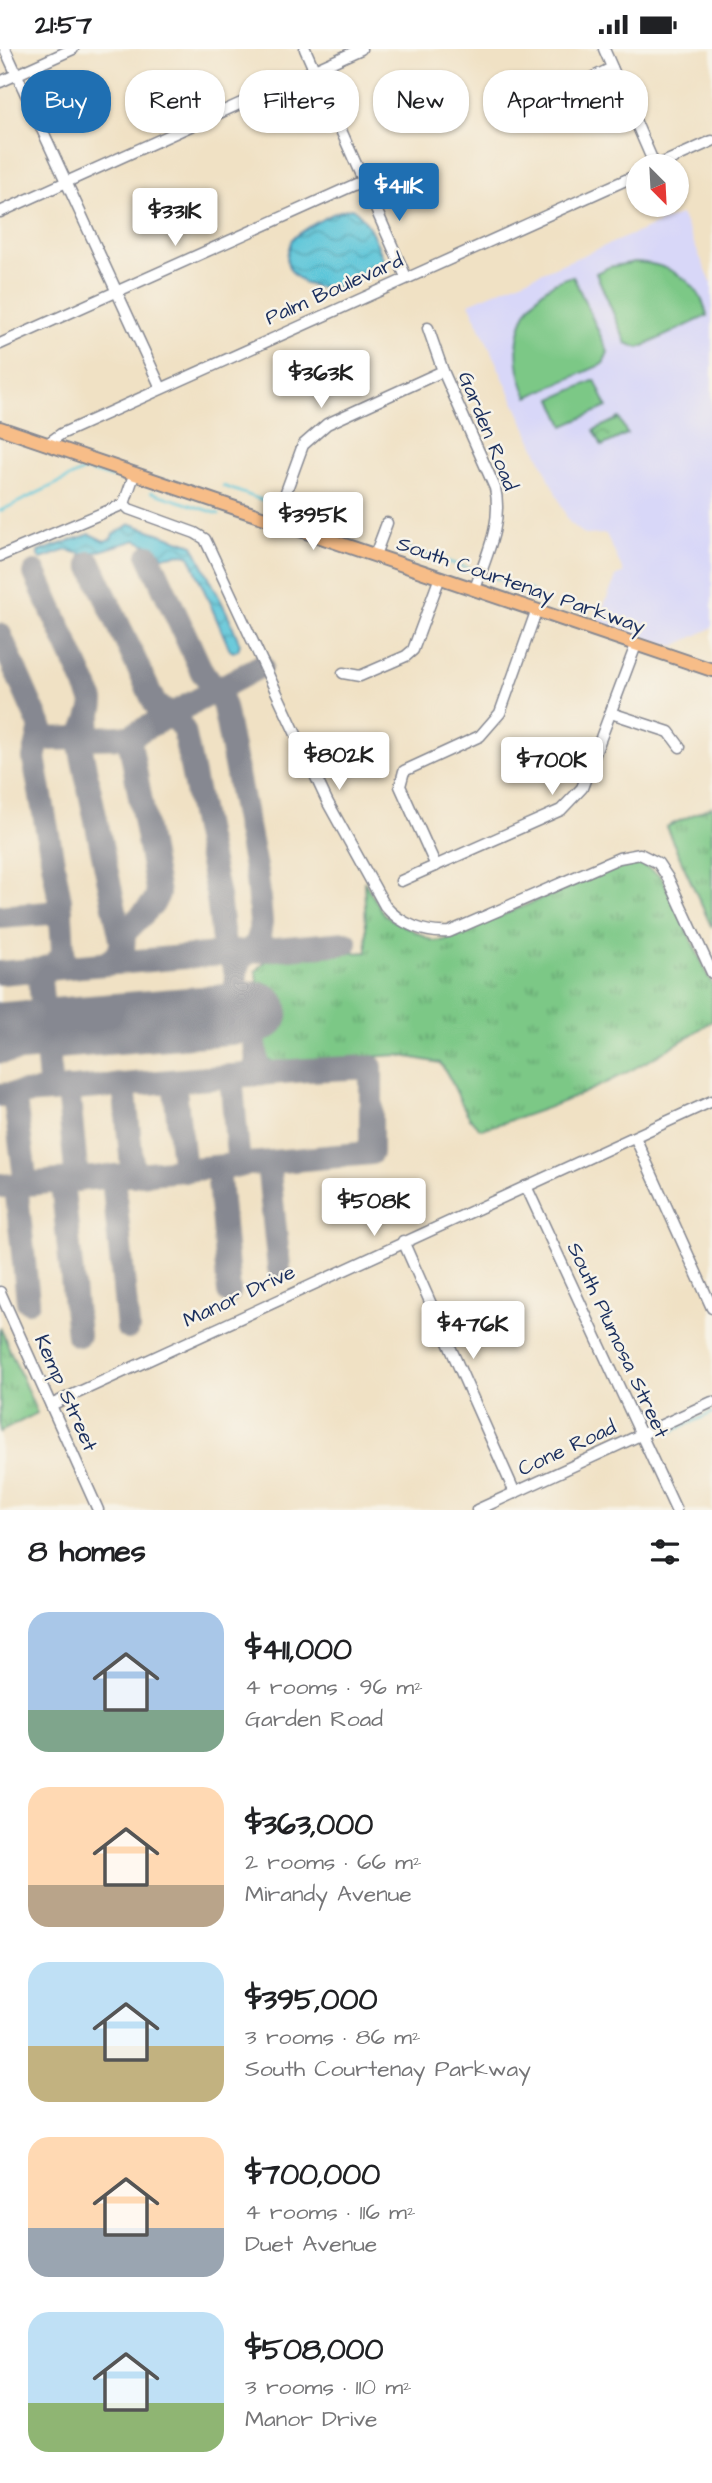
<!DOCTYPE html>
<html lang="en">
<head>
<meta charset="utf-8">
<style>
	body { margin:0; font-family:"Architects Daughter",sans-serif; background:#f2f2f2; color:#202124; height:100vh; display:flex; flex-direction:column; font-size:26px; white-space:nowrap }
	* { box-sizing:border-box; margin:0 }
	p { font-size:23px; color:#757577 }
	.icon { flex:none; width:38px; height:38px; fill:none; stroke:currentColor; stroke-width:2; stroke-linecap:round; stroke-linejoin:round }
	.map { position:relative; height:1461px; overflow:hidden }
	.side { display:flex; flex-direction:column; background:#fff; flex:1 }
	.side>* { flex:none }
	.hud { position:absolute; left:21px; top:21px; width:670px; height:63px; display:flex; gap:14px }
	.needle { width:46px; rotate:156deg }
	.controls { position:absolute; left:626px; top:105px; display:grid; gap:14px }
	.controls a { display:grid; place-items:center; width:63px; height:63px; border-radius:50%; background:#fff; box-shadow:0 2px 5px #0004; font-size:35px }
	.price { position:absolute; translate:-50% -60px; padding:0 16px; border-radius:7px; background:#fff; color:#222; font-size:23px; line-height:46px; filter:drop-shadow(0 2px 4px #0008) }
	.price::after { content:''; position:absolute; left:50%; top:42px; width:21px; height:16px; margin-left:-10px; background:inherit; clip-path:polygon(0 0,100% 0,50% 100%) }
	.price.on { background:#1f6fb2; color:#fff }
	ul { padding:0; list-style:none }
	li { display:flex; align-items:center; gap:21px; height:175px; padding:0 28px }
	li span { display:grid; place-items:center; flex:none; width:196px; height:140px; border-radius:21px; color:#555 }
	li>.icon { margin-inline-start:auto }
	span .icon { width:84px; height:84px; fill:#fffc; stroke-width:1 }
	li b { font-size:30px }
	h2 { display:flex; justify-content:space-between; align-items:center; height:84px; padding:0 28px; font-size:30px }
	.chip { padding:0 24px; border-radius:28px; background:#fff; box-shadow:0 2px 5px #0004; font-size:24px; line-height:63px }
	.chip.on { background:#1f6fb2; color:#fff }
	.status { display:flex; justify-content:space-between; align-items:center; height:49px; padding:0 35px; background:#fff; direction:ltr }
	.status svg { height:19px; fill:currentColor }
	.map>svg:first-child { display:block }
	.built { fill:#d8d7f8 }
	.grass { fill:url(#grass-tufts); stroke:#4c7c72; stroke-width:2 }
	.park { fill:url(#park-crowns); stroke:#4c7c72; stroke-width:2 }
	.garden { fill:#7cc886; stroke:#4c7c72; stroke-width:2 }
	.water { fill:url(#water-waves); stroke:#3c7a9c; stroke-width:2 }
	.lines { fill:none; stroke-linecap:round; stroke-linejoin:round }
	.stream { stroke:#5dc6d9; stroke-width:2.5 }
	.taxiway { stroke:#868891; stroke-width:24 }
	.runway { stroke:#868891; stroke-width:61 }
	.minor-casing { stroke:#868891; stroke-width:13 }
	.major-casing { stroke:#868891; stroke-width:16 }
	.minor { stroke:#fff; stroke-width:10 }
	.major { stroke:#f7bd88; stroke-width:12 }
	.labels { text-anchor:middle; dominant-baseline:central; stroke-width:5; stroke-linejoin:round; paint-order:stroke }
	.street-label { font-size:21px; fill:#1b2f5e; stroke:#f7f3e8 }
</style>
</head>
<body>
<div class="status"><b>21:57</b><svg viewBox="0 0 49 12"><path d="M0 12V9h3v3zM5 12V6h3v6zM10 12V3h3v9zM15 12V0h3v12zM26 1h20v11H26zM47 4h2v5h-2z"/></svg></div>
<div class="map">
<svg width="712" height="1461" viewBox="0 0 712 1461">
	<defs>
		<pattern id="grass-tufts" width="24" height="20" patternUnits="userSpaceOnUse" patternTransform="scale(1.75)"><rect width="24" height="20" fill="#7cc886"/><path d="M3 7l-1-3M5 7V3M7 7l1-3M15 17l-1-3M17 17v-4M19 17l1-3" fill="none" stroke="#65a371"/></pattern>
		<pattern id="park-crowns" width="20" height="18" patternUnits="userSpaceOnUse" patternTransform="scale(1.75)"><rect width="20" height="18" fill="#7cc886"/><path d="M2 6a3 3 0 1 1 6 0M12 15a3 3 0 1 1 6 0" fill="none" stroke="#65a371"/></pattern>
		<pattern id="water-waves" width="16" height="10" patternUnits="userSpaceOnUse" patternTransform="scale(1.75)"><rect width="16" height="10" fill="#5dc6d9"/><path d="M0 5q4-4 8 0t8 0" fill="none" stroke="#4ca1b3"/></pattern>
	</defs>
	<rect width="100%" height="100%" fill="#f7f3e8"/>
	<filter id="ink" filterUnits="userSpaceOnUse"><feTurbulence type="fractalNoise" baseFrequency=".0143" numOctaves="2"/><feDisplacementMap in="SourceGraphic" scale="14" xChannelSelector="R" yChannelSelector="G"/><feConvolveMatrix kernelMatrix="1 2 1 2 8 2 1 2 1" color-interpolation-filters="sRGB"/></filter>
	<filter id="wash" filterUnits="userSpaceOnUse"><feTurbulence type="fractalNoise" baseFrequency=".00686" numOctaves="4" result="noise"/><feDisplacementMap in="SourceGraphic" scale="28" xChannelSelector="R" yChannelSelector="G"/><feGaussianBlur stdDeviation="1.57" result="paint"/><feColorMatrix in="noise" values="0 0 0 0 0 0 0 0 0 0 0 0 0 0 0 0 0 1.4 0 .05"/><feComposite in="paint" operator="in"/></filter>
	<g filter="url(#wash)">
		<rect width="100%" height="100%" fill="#f0e1c4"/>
		<polygon class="built" points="681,165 712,235 712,579 674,597 596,575 616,528 624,524 606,485 585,486 569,473 469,254"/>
		<g class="grass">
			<polygon points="712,757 712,879 666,778"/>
			<path d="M627 813 643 816 662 828 712 935V972C641 1021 565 1058 481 1080 461 1066 456 1033 440 1014L398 1006 274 1014 268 1011 265 1004 256 922 269 909 367 903 364 832 385 867 433 892 444 891Z"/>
			<polygon points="0,1278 37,1364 0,1383"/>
		</g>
		<polygon class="park" points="619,369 627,385 602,397 594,381"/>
		<g class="garden">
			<path d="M635 213C667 214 701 232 707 267L639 299 626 294 596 224 609 218Z"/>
			<path d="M573 227 608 303 603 315 528 348C505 302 518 240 573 227Z"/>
			<polygon points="595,331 607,358 564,377 552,350"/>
		</g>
		<g class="water">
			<path d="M352 159C369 170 377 195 384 212L381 221C357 232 321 249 299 230 294 226 288 219 287 212 286 206 290 196 292 190 308 178 332 162 352 159Z"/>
			<path d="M131 475 193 496 229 568 240 595 238 601 233 603 230 601 189 506C179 503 172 508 163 507L157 500 136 491 86 506 66 501 41 510 38 507V503L43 501 90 485 104 492 111 490 113 485Z"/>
		</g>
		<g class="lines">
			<g class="stream">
				<polyline points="223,437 273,455"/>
				<polyline points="151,443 219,465"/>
				<polyline points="292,460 361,484"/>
				<polyline points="0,462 85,421 112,429"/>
				<polyline points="401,497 470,520"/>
				<polyline points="490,527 532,542"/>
				<polyline points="668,1384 712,1364"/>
			</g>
			<g class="taxiway">
				<polyline points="149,507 202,623 217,640 224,658 257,829 261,873 258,893 240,911 236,923"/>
				<polyline points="90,514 155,655 177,671 184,682 218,848 223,891 236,923"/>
				<path d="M35 524 93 652C93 668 82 681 80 696L122 895 116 908 107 914"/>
				<polyline points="0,586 41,679 34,709 60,852 63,901 61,909 53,916 39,921 51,1042"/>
				<polyline points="40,690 129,688 261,617"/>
				<polyline points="0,868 61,863"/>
				<polyline points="123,900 124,884 153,855 158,845 129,688"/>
				<path d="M234 908C237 930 240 952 220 966 225 967 232 966 237 968 258 975 256 1007 258 1025"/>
				<polyline points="0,924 346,894"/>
				<polyline points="231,1027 239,1117"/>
				<polyline points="174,1032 184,1122"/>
				<polyline points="124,1036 133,1126"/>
				<polyline points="68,1040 77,1131"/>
				<polyline points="14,1045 26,1135"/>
				<polyline points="0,1046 307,1021 371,1018 371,1104 26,1135 3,1137 0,1136"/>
				<polyline points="268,1114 279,1219"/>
				<polyline points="218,1119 229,1243"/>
				<polyline points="113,1128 128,1279"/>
				<polyline points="62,1132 78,1286"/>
				<polyline points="16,1136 28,1252"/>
			</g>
			<polyline class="runway" points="0,984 258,963"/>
		</g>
	</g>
	<g filter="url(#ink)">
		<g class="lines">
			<g class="minor-casing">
				<g id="minor">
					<polyline points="5,0 161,339"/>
					<polyline points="305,0 406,228"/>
					<polyline points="604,0 655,117"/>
					<polyline points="0,33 73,0"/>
					<polyline points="551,48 612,19"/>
					<polyline points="656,117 712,92"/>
					<polyline points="0,163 361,0"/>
					<path d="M428 279 443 322 495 439C503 474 486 507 475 540"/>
					<polyline points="0,295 363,132"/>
					<polyline points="47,395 61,385 639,125"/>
					<path d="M124 455 129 460 195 484 205 490 328 754 385 857C400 875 426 885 449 883L619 809 640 805 658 814 668 829 712 924"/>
					<polyline points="275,473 303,396 327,375 443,322"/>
					<polyline points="375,506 387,474"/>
					<polyline points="0,507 124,455 134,426"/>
					<polyline points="343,624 360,627 406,607 413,601 440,528"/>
					<polyline points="611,664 669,683 680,698"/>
					<polyline points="436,817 400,737 404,722 480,687 500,664 536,563"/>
					<polyline points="401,832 561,761 582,739 636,596"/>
					<polyline points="635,1088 712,1259"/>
					<polyline points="526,1137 676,1461"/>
					<polyline points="403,1192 515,1444"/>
					<polyline points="0,1243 98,1461"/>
					<polyline points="51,1356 712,1052"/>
					<polyline points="477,1461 712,1353"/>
				</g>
			</g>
			<g class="major-casing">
				<polyline id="major" points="0,379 712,621"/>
			</g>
			<use href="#minor" class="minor"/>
			<use href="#major" class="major"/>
		</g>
	</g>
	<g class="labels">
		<g class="street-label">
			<text transform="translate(334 240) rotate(-24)">Palm Boulevard</text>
			<text transform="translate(488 382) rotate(68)">Garden Road</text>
			<text transform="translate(521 536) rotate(19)">South Courtenay Parkway</text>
			<text transform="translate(239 1247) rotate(-25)">Manor Drive</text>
			<text transform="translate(618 1291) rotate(65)">South Plumosa Street</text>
			<text transform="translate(66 1344) rotate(66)">Kemp Street</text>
			<text transform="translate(567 1399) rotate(-25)">Cone Road</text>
		</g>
	</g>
</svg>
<div class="controls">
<a><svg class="needle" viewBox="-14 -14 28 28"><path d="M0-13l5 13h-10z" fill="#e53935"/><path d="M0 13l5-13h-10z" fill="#757577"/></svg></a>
</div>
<b class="price on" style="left:399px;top:174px">$411K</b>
<b class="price" style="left:175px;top:199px">$331K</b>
<b class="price" style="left:321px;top:361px">$363K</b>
<b class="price" style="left:313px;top:503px">$395K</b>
<b class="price" style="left:339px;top:743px">$802K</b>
<b class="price" style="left:552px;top:748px">$700K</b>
<b class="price" style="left:374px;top:1189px">$508K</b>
<b class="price" style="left:473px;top:1312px">$476K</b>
<div class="hud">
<a class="chip on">Buy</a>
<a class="chip">Rent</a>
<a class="chip">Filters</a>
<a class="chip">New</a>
<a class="chip">Apartment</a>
</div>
</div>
<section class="side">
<h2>8 homes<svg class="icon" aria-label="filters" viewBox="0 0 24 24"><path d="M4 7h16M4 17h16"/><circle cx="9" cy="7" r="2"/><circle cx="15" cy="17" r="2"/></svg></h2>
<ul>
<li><span style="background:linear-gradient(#a9c7e8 70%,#7fa58c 0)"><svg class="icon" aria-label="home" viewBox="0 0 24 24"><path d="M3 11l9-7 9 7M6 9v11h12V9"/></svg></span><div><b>$411,000</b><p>4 rooms · 96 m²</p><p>Garden Road</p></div></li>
<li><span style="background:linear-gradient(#ffd9b3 70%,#b9a48a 0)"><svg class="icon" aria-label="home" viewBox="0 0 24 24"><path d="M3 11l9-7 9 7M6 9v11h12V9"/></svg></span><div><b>$363,000</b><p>2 rooms · 66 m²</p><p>Mirandy Avenue</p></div></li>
<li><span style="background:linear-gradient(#bfe0f5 60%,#c2b280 0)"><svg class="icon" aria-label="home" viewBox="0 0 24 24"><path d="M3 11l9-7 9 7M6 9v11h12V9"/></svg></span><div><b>$395,000</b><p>3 rooms · 86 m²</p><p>South Courtenay Parkway</p></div></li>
<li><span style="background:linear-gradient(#ffd9b3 65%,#9aa5b1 0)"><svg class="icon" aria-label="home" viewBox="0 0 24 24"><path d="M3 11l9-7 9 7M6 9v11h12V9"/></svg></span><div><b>$700,000</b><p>4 rooms · 116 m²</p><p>Duet Avenue</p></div></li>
<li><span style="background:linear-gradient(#bfe0f5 65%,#8fb573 0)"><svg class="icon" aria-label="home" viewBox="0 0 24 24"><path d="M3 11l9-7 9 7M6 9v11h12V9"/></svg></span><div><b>$508,000</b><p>3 rooms · 110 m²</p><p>Manor Drive</p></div></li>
</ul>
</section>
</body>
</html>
